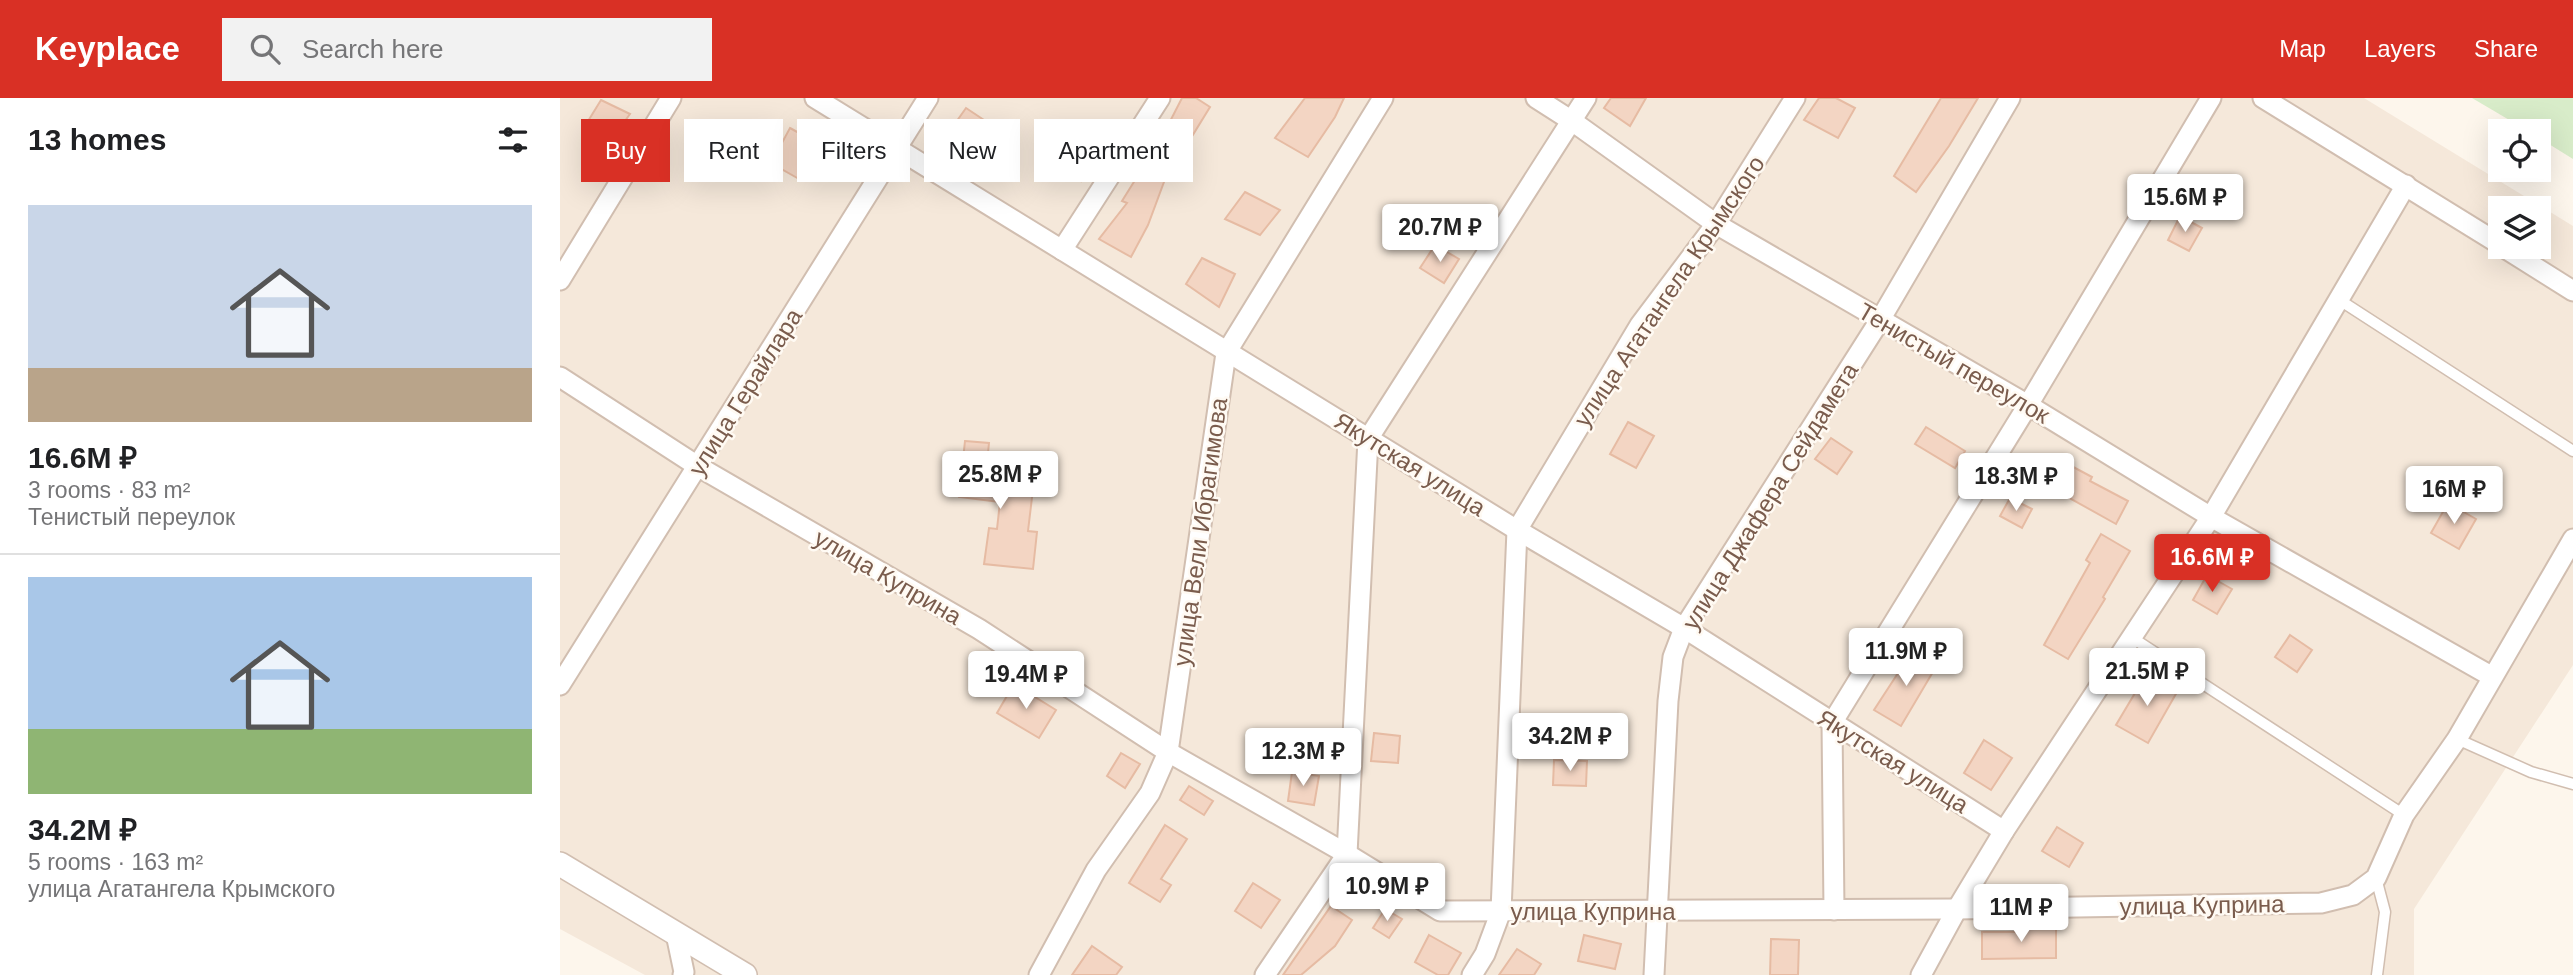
<!DOCTYPE html>
<html lang="en">
<head>
<meta charset="utf-8">
<style>
	body { margin:0; font-family:Helvetica,sans-serif; background:#f2f2f2; color:#202124; height:100vh; display:flex; flex-direction:column; font-size:26px; white-space:nowrap }
	* { box-sizing:border-box; margin:0 }
	p { font-size:23px; color:#757577 }
	.icon { flex:none; width:38px; height:38px; fill:none; stroke:currentColor; stroke-width:2; stroke-linecap:round; stroke-linejoin:round }
	.map { position:relative; flex:1; overflow:hidden }
	.drawer { display:flex; flex-direction:column; background:#fff; width:560px }
	.drawer>* { flex:none }
	.top-card { position:absolute; left:21px; top:21px; width:665px; height:63px; display:flex; gap:14px }
	.buttons { position:absolute; left:1928px; top:21px; display:grid; gap:14px }
	.buttons a { display:grid; place-items:center; width:63px; height:63px; border-radius:0px; background:#fff; box-shadow:0 7px 28px #0002; font-size:35px }
	.price { position:absolute; translate:-50% -60px; padding:0 16px; border-radius:7px; background:#fff; color:#222; font-size:23px; line-height:46px; filter:drop-shadow(0 2px 4px #0008) }
	.price::after { content:''; position:absolute; left:50%; top:42px; width:21px; height:16px; margin-left:-10px; background:inherit; clip-path:polygon(0 0,100% 0,50% 100%) }
	.price.current { background:#d93025; color:#fff }
	ul { padding:0; list-style:none }
	li { display:grid; align-content:center; gap:14px; height:371px; padding:0 28px }
	li+li { border-top:2px solid #e0e0e0 }
	li span { display:grid; place-items:center; height:217px; border-radius:0px; color:#555 }
	li>.icon { margin-inline-start:auto }
	span .icon { width:126px; height:126px; fill:#fffc; stroke-width:1 }
	li b { font-size:30px }
	h2 { display:flex; justify-content:space-between; align-items:center; height:84px; padding:0 28px; font-size:30px }
	.tag { padding:0 24px; border-radius:0px; background:#fff; box-shadow:0 7px 28px #0002; font-size:24px; line-height:63px }
	.tag.current { background:#d93025; color:#fff }
	header { display:flex; align-items:center; gap:42px; box-sizing:border-box; height:98px; padding:0 35px; background:#d93025; color:#fff }
	header strong { font-size:33px }
	nav { display:flex; gap:38px; margin-inline-start:auto; font-size:24px }
	.search { width:490px; height:63px; background:#f2f2f2; display:flex; align-items:center; gap:18px; box-sizing:border-box; padding:0 24px; border-radius:0px; color:#757577; font-size:26px }
	main { display:flex; flex:1; min-height:0 }
	.map>svg:first-child { display:block }
	.residential { fill:#f5e8da; fill-rule:evenodd }
	.green { fill:#d8ecc9 }
	.building { fill:#f3d5c3; stroke:#e6bba3; stroke-width:2 }
	.lines { fill:none; stroke-linecap:round; stroke-linejoin:round }
	.service-casing { stroke:#d1beb0; stroke-width:13 }
	.minor-casing { stroke:#d1beb0; stroke-width:23 }
	.tertiary-casing { stroke:#d1beb0; stroke-width:26 }
	.service { stroke:#fff; stroke-width:10 }
	.minor { stroke:#fff; stroke-width:19 }
	.tertiary { stroke:#fff; stroke-width:23 }
	.labels { text-anchor:middle; dominant-baseline:central; stroke-width:5; stroke-linejoin:round; paint-order:stroke }
	.street-label { font-size:24px; fill:#7a5c4d; stroke:#fffaf3 }
</style>
</head>
<body>
<header>
<strong>Keyplace</strong>
<div class="search"><svg class="icon" aria-label="search" viewBox="0 0 24 24"><circle cx="10" cy="10" r="6"/><path d="M15 15l6 6"/></svg>Search here</div>
<nav><a>Map</a><a>Layers</a><a>Share</a></nav>
</header>
<main>
<section class="drawer">
<h2>13 homes<svg class="icon" aria-label="filters" viewBox="0 0 24 24"><path d="M4 7h16M4 17h16"/><circle cx="9" cy="7" r="2"/><circle cx="15" cy="17" r="2"/></svg></h2>
<ul>
<li><span style="background:linear-gradient(#c9d6e8 75%,#b9a48a 0)"><svg class="icon" aria-label="home" viewBox="0 0 24 24"><path d="M3 11l9-7 9 7M6 9v11h12V9"/></svg></span><div><b>16.6M ₽</b><p>3 rooms · 83 m²</p><p>Тенистый переулок</p></div></li>
<li><span style="background:linear-gradient(#a9c7e8 70%,#8fb573 0)"><svg class="icon" aria-label="home" viewBox="0 0 24 24"><path d="M3 11l9-7 9 7M6 9v11h12V9"/></svg></span><div><b>34.2M ₽</b><p>5 rooms · 163 m²</p><p>улица Агатангела Крымского</p></div></li>
</ul>
</section>
<div class="map">
<svg width="2013" height="877" viewBox="0 0 2013 877">
	<rect width="100%" height="100%" fill="#fdf6ec"/>
	<path class="residential" d="M0 0H1804L2013 128V567L1854 811V877H85L0 831ZM1941 110H1979V149H1941Z"/>
	<polygon class="green" points="1912,0 2013,0 2013,61 1979,40 1979,33 1968,33"/>
	<g class="building">
		<polygon points="622,0 636,0 650,9 604,84 588,127 571,159 539,141 567,105 562,103 602,39"/>
		<polygon points="745,0 784,0 775,19 748,59 715,40"/>
		<polygon points="1051,0 1086,0 1070,28 1044,10"/>
		<polygon points="1259,0 1276,0 1295,10 1278,40 1244,22"/>
		<polygon points="1381,0 1418,0 1389,48 1356,94 1334,78"/>
		<polygon points="41,2 70,16 47,48 25,28"/>
		<polygon points="406,10 430,26 408,62 382,44"/>
		<polygon points="230,30 259,46 239,81 211,65"/>
		<polygon points="509,30 542,47 521,83 491,63"/>
		<polygon points="685,94 720,112 700,137 665,121"/>
		<polygon points="1620,118 1642,130 1629,153 1608,142"/>
		<polygon points="875,147 899,161 884,185 860,170"/>
		<polygon points="642,160 675,176 659,209 626,186"/>
		<polygon points="1068,324 1094,338 1076,370 1050,356"/>
		<polygon points="1366,329 1405,353 1395,370 1355,346"/>
		<polygon points="1271,340 1292,354 1277,376 1255,361"/>
		<polygon points="405,343 429,345 425,385 473,391 468,433 477,434 473,471 424,466 429,430 437,431 440,404 399,399"/>
		<polygon points="1502,363 1532,379 1530,383 1568,403 1556,426 1488,388"/>
		<polygon points="1450,400 1472,411 1462,430 1440,418"/>
		<polygon points="1888,405 1916,421 1899,451 1871,435"/>
		<polygon points="1541,436 1570,453 1543,499 1545,501 1508,561 1484,547 1530,465 1526,462"/>
		<polygon points="1647,477 1672,491 1657,516 1633,502"/>
		<polygon points="1730,537 1752,552 1737,574 1715,559"/>
		<polygon points="1353,552 1377,567 1341,628 1314,612"/>
		<polygon points="1587,575 1617,594 1588,645 1556,627"/>
		<polygon points="454,586 496,612 479,640 437,615"/>
		<polygon points="814,635 840,638 838,665 811,663"/>
		<polygon points="1424,642 1452,660 1431,692 1404,675"/>
		<polygon points="561,655 580,666 565,690 547,678"/>
		<polygon points="994,662 1027,663 1026,688 993,687"/>
		<polygon points="732,674 759,678 754,707 728,703"/>
		<polygon points="629,688 653,703 644,717 620,702"/>
		<polygon points="605,727 627,741 601,781 611,787 600,804 569,785"/>
		<polygon points="1497,729 1523,745 1509,769 1482,753"/>
		<polygon points="693,785 720,802 701,830 675,813"/>
		<polygon points="771,808 792,822 775,848 741,877 723,877"/>
		<polygon points="825,811 842,821 829,840 813,830"/>
		<polygon points="1467,827 1496,827 1496,860 1422,861 1422,834 1467,834"/>
		<polygon points="869,837 901,855 888,877 878,877 855,864"/>
		<polygon points="1024,837 1061,846 1055,871 1018,863"/>
		<polygon points="1211,841 1239,842 1238,877 1210,877"/>
		<polygon points="532,848 562,869 556,877 512,877"/>
		<polygon points="957,851 981,866 974,877 939,877"/>
	</g>
	<g class="lines">
		<g class="service-casing">
			<g id="service">
				<polyline points="1778,201 2013,353"/>
				<polyline points="1571,539 1844,717"/>
				<polyline points="1897,641 1971,674 2013,686"/>
				<polyline points="1816,780 1825,814 1817,877"/>
			</g>
		</g>
		<g class="minor-casing">
			<g id="minor">
				<polyline points="255,0 957,432 1124,530 1444,733"/>
				<polyline points="976,0 1012,23 1156,126 1468,307 1651,419 1931,578"/>
				<polyline points="1703,0 1941,147"/>
				<polyline points="1943,149 2013,193"/>
				<polyline points="502,152 600,0"/>
				<polyline points="0,182 111,0"/>
				<polyline points="0,279 139,369 419,531 608,654 787,756 880,813 1397,811 1761,805 1793,797 1816,780 1844,717 1897,641 2013,441"/>
				<polyline points="0,587 368,0"/>
				<polyline points="1274,812 1272,625 1468,307 1651,0"/>
				<polyline points="116,836 124,874 123,877"/>
				<polyline points="479,877 536,772 590,695 608,654 666,255 823,0"/>
				<polyline points="705,877 787,756 808,341 1026,0"/>
				<polyline points="912,877 925,856 941,813 957,432 1080,227 1156,126 1235,0"/>
				<polyline points="1094,877 1108,603 1113,559 1124,530 1320,222 1450,0"/>
				<polyline points="1361,877 1397,811 1444,733 1651,419 1846,87"/>
			</g>
		</g>
		<g class="tertiary-casing">
			<polyline id="tertiary" points="0,766 185,877"/>
		</g>
		<use href="#service" class="service"/>
		<use href="#minor" class="minor"/>
		<use href="#tertiary" class="tertiary"/>
	</g>
	<g class="labels">
		<g class="street-label">
			<text transform="translate(1109 193) rotate(-56)">улица Агатангела Крымского</text>
			<text transform="translate(1394 265) rotate(30)">Тенистый переулок</text>
			<text transform="translate(185 294) rotate(-58)">улица Герайлара</text>
			<text transform="translate(850 366) rotate(32)">Якутская улица</text>
			<text transform="translate(1210 398) rotate(-58)">улица Джафера Сейдамета</text>
			<text transform="translate(640 434) rotate(-82)">улица Вели Ибрагимова</text>
			<text transform="translate(328 479) rotate(30)">улица Куприна</text>
			<text transform="translate(1333 663) rotate(32)">Якутская улица</text>
			<text transform="translate(1642 807) rotate(-1)">улица Куприна</text>
			<text x="1033" y="813">улица Куприна</text>
		</g>
	</g>
</svg>
<div class="buttons">
<a><svg class="icon" aria-label="locate" viewBox="0 0 24 24"><circle cx="12" cy="12" r="6"/><path d="M12 2v4M12 18v4M2 12h4M18 12h4"/></svg></a>
<a><svg class="icon" aria-label="layers" viewBox="0 0 24 24"><path d="M12 4l9 5-9 5-9-5zM3 14l9 5 9-5"/></svg></a>
</div>
<b class="price" style="left:1625px;top:136px">15.6M ₽</b>
<b class="price" style="left:880px;top:166px">20.7M ₽</b>
<b class="price" style="left:440px;top:413px">25.8M ₽</b>
<b class="price" style="left:1456px;top:415px">18.3M ₽</b>
<b class="price" style="left:1894px;top:428px">16M ₽</b>
<b class="price current" style="left:1652px;top:496px">16.6M ₽</b>
<b class="price" style="left:1346px;top:590px">11.9M ₽</b>
<b class="price" style="left:1587px;top:610px">21.5M ₽</b>
<b class="price" style="left:466px;top:613px">19.4M ₽</b>
<b class="price" style="left:1010px;top:675px">34.2M ₽</b>
<b class="price" style="left:743px;top:690px">12.3M ₽</b>
<b class="price" style="left:827px;top:825px">10.9M ₽</b>
<b class="price" style="left:1461px;top:846px">11M ₽</b>
<div class="top-card">
<a class="tag current">Buy</a>
<a class="tag">Rent</a>
<a class="tag">Filters</a>
<a class="tag">New</a>
<a class="tag">Apartment</a>
</div>
</div>
</main>
</body>
</html>
